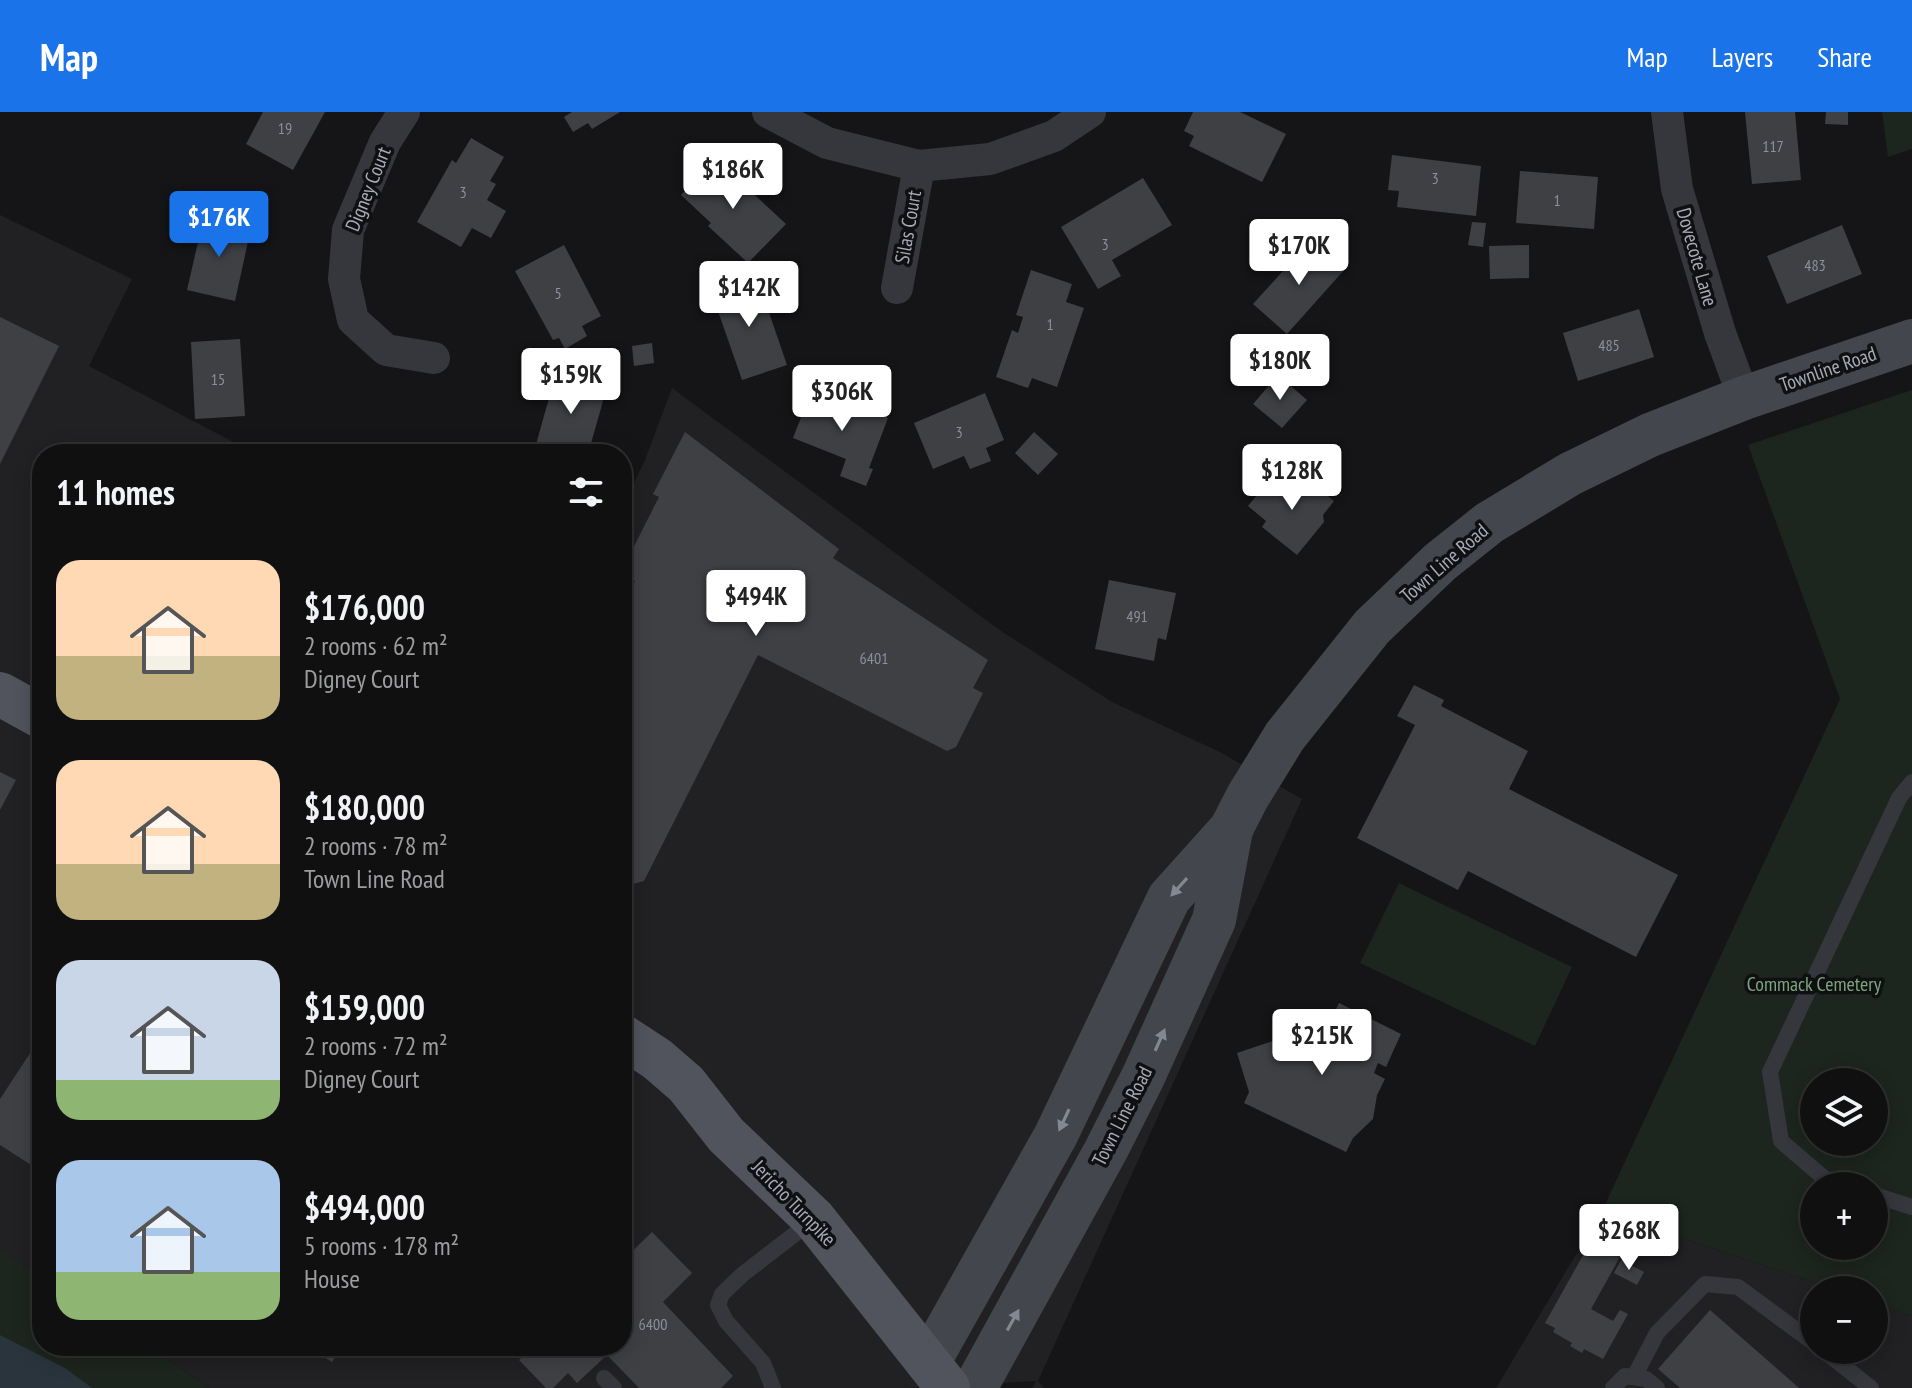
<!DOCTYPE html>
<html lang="en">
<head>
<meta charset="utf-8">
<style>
	body { margin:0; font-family:"PT Sans Narrow",sans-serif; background:#19191a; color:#f1f3f6; height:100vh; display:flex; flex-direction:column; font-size:30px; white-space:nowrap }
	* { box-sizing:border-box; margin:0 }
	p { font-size:26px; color:#9c9d9f }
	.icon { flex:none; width:44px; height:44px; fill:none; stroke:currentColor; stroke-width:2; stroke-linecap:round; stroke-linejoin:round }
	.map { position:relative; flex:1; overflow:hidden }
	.side { position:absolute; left:32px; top:332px; width:600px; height:912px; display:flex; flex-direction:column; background:#101011; border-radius:32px; box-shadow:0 4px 20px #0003,0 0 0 2px #303031 }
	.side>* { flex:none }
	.fabs { position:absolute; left:1800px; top:956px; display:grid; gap:16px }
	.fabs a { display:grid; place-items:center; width:88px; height:88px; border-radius:50%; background:#101011; box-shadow:0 4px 20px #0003,0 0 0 2px #303031; font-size:40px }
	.price { position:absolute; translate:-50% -68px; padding:0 18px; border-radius:8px; background:#fff; color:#222; font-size:26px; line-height:52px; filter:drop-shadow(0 2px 4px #0008) }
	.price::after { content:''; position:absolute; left:50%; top:48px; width:24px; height:18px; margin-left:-12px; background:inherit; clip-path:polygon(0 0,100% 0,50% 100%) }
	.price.on { background:#1a73e8; color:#fff }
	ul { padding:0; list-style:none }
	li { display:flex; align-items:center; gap:24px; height:200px; padding:0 24px }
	li span { display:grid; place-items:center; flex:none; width:224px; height:160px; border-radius:24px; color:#555 }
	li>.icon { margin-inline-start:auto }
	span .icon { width:96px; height:96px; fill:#fffc; stroke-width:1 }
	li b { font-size:34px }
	h2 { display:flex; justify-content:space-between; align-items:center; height:96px; padding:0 24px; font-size:34px }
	header { display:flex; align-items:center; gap:48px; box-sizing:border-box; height:112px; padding:0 40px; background:#1a73e8; color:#fff }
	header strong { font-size:38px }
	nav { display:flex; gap:44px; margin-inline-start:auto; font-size:28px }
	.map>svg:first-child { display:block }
	.built { fill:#212124 }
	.green { fill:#1c251e; fill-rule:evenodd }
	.water { fill:#2a343c }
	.building { fill:#3f4044 }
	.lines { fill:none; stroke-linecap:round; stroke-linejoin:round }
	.lane { stroke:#35373c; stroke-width:16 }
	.street { stroke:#35373c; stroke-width:32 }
	.secondary { stroke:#43464c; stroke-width:44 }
	.primary { stroke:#51545c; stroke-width:44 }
	.oneway { fill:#838892 }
	.labels { text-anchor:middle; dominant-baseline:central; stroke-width:7; stroke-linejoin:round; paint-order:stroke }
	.number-label { font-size:16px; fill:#8c909b }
	.street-label { font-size:20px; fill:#a6abb8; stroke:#101012 }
	.park-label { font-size:20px; fill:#7ba57d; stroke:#101012 }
</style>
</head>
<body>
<header>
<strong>Map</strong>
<nav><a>Map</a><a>Layers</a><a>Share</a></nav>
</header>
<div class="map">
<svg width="1912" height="1276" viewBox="0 0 1912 1276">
	<rect width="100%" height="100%" fill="#151517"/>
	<g class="built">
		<polygon points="0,103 132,167 89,254 256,342 42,342 42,1165 0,1137"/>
		<polygon points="672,276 1001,519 1112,590 1220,640 1302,687 1038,1269 1044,1276 1032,1276 1036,1269 907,1276 210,1276 147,1234 622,1234 622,396 645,348"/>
		<polygon points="1602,1099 1836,1178 1814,1178 1814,1238 1874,1238 1874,1191 1912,1204 1912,1276 1496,1276"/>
	</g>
	<g class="green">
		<polygon points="1882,0 1912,0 1912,37 1888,45"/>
		<path d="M1912 278V1204L1874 1191V1178H1836L1602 1099 1840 587 1748 333ZM1814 970H1874V1030H1814ZM1814 1074H1874V1134H1814Z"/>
		<polygon points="1399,771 1572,855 1535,934 1360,851"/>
		<polygon points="0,1137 42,1165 42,1234 147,1234 210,1276 0,1276"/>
	</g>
	<polygon class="water" points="0,1223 65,1256 92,1276 0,1276"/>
	<g class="building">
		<polygon points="263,0 325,0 293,58 246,32"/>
		<polygon points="572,0 620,0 592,17 588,11 573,20 564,5"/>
		<polygon points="1193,0 1240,0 1286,22 1262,70 1189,34 1194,24 1184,19"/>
		<polygon points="1745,0 1795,0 1801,68 1752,72"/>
		<polygon points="1826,0 1848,0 1848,13 1825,12"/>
		<polygon points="471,26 504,45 490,69 496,72 487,88 506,99 491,126 472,116 461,135 417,110 452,48 456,51"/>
		<polygon points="1392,43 1481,54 1476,104 1397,95 1399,79 1388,78"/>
		<polygon points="715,46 786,112 748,151 708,114 711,111 681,83"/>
		<polygon points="1520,59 1598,65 1594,117 1516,111"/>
		<polygon points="1143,66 1172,113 1112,148 1121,164 1098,177 1061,115"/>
		<polygon points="204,104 251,116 235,189 187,178"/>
		<polygon points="1472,110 1486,111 1483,135 1468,133"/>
		<polygon points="1842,113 1862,162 1787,192 1767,144"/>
		<polygon points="1312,127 1345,157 1287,222 1253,192"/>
		<polygon points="564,133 601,204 582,214 587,224 565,237 559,226 553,228 515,159"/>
		<polygon points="1529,133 1529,166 1490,167 1489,134"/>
		<polygon points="1031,158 1072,172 1066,190 1084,196 1057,275 1032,266 1028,276 996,265 1012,218 1018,221 1023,205 1016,203"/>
		<polygon points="750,165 757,182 762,180 787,253 742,268 711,179"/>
		<polygon points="1639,197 1654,245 1578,269 1563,221"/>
		<polygon points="0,205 59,234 0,352"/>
		<polygon points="240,227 245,304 195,307 191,230"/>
		<polygon points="652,231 654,251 634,254 632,234"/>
		<polygon points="556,261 607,275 588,342 558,342 535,336"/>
		<polygon points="1278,263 1307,288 1282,316 1253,292"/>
		<polygon points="812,277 888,306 869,356 873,357 866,374 840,364 846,347 793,326"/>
		<polygon points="985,281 1004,328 986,336 991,349 970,357 964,344 933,357 914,311"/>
		<polygon points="685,320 839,437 833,446 988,548 973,576 983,581 956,635 947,639 758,543 644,769 633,772 622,767 622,495 635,469 622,462 622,458 659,385 653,382"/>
		<polygon points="1034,320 1058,342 1038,363 1015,341"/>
		<polygon points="1288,364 1301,375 1307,367 1334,389 1323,403 1324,410 1297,443 1262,415 1266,409 1248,394 1265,373 1275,381"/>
		<polygon points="1109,468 1176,481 1166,528 1158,526 1154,549 1095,537"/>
		<polygon points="1414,573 1444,588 1441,594 1528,639 1509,677 1678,763 1636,845 1468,759 1458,778 1357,726 1415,613 1397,604"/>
		<polygon points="0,660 16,668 0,698"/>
		<polygon points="1339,891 1401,922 1386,955 1378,951 1374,961 1385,967 1377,983 1373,1007 1353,1026 1346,1040 1244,991 1249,980 1237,941 1276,928 1282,916 1325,936 1330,927 1323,924"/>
		<polygon points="42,923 42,1060 0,1033 0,987"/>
		<polygon points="652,1120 692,1161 663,1190 733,1264 721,1276 639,1276 607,1243 577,1271 568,1261 553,1276 546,1276 519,1248 534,1234 622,1234 622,1149"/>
		<polygon points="1591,1129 1620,1145 1591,1197 1613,1209 1620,1198 1628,1202 1603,1247 1584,1237 1582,1241 1570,1234 1572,1231 1553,1220 1555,1216 1545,1211"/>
		<polygon points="1621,1148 1644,1160 1637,1173 1614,1161"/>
		<polygon points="1710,1198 1799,1276 1680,1276 1658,1257"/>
		<polygon points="307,1234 342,1234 332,1250"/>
	</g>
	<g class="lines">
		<g class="lane">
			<polyline points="1849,1074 1824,1066 1781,1029 1770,960 1899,686 1912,670"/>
			<polyline points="1874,1083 1912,1095"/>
			<polyline points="1823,1238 1871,1276"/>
			<polyline points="1634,1265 1657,1221 1705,1172 1738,1175 1814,1231"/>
			<polyline points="604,1266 614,1276"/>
			<polyline points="773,1276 763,1251 726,1209 718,1193 722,1182 743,1162 813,1108"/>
			<polyline points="1613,1276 1625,1264 1646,1267 1657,1276"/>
		</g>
		<g class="street">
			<polyline points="404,0 385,30 348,118 344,167 353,208 386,238 434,246"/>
			<polyline points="768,0 827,31 919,54 990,47 1054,24 1090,0"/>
			<polyline points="1667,0 1677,77 1720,221 1744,286"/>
			<polyline points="897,176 919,54"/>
		</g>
		<g class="secondary">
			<polyline points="928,1251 1056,1023 1169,786 1231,717 1248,684 1285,624 1372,515 1440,450 1489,411 1570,362 1650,323 1744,286 1912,229"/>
			<polyline points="975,1276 1106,1038 1143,965 1214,808 1231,718"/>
		</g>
		<g class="primary">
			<polyline points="0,582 42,605"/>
			<polyline points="622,924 657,947 686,972 726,1023 814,1107 948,1276"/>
		</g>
	</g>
	<defs><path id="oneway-solid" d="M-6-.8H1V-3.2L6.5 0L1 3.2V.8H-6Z" transform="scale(2)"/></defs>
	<g class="oneway">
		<use href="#oneway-solid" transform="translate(1179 775) rotate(132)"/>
		<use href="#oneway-solid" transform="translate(1160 928) rotate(-66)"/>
		<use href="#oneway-solid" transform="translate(1064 1008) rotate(115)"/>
		<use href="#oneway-solid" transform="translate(1013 1208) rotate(-61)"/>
	</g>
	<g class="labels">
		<g class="number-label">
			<text x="285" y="16">19</text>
			<text x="1773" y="34">117</text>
			<text x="1435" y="66">3</text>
			<text x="463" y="80">3</text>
			<text x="1557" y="88">1</text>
			<text x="1105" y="132">3</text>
			<text x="1815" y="153">483</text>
			<text x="558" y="181">5</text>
			<text x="1050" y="212">1</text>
			<text x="1609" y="233">485</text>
			<text x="218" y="267">15</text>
			<text x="959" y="320">3</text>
			<text x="1137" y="504">491</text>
			<text x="874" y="546">6401</text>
			<text x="653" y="1212">6400</text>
		</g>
		<g class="street-label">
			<text transform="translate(368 77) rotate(-68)">Digney Court</text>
			<text transform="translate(908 115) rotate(-80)">Silas Court</text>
			<text transform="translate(1697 145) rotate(74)">Dovecote Lane</text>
			<text transform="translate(1828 257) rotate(-19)">Townline Road</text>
			<text transform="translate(1444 451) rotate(-41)">Town Line Road</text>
			<text transform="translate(1122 1004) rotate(-63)">Town Line Road</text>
			<text transform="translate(794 1091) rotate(46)">Jericho Turnpike</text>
		</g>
		<g class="park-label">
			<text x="1814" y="872">Commack Cemetery</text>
		</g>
	</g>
</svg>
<div class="fabs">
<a><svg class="icon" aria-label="layers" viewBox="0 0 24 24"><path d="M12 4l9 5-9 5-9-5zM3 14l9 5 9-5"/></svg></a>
<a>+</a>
<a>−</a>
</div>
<b class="price" style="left:733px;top:99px">$186K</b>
<b class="price on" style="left:219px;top:147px">$176K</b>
<b class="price" style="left:1299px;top:175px">$170K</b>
<b class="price" style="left:749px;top:217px">$142K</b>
<b class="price" style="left:1280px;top:290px">$180K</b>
<b class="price" style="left:571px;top:304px">$159K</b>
<b class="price" style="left:842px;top:321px">$306K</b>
<b class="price" style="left:1292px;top:400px">$128K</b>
<b class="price" style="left:756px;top:526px">$494K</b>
<b class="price" style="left:1322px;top:965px">$215K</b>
<b class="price" style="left:1629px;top:1160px">$268K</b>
<section class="side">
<h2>11 homes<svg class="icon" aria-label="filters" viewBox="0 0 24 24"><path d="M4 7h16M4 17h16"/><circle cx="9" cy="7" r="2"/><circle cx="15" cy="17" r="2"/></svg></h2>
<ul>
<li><span style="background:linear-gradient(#ffd9b3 60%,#c2b280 0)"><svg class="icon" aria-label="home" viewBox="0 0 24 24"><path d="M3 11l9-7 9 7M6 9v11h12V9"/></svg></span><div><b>$176,000</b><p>2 rooms · 62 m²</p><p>Digney Court</p></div></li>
<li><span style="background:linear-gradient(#ffd9b3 65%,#c2b280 0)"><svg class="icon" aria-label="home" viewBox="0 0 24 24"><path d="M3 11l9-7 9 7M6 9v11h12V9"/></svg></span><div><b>$180,000</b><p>2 rooms · 78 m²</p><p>Town Line Road</p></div></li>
<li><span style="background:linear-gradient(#c9d6e8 75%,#8fb573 0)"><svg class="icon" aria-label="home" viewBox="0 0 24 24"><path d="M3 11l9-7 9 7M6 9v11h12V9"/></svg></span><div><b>$159,000</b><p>2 rooms · 72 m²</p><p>Digney Court</p></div></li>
<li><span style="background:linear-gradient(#a9c7e8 70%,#8fb573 0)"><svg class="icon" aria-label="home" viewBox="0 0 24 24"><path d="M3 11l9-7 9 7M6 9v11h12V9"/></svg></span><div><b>$494,000</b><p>5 rooms · 178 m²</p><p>House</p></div></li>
</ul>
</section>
</div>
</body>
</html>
